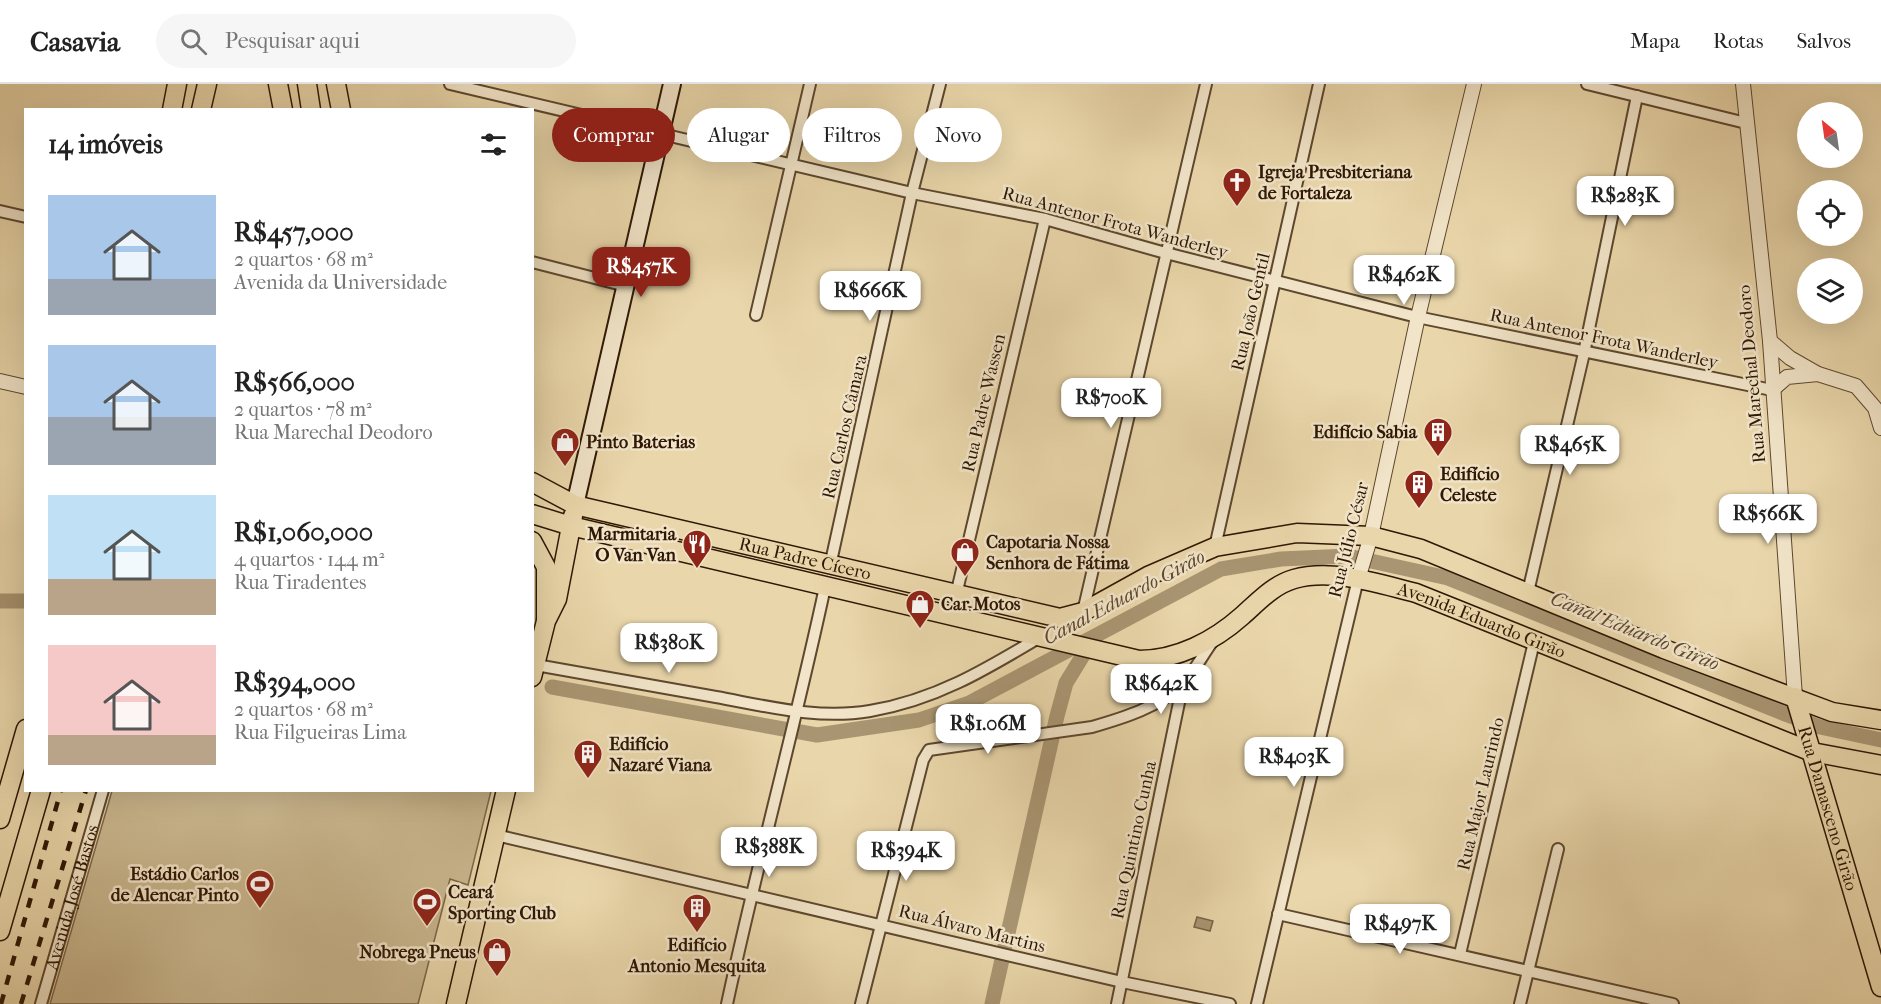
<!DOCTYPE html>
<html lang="pt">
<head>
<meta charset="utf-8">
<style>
	body { margin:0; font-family:"IM FELL French Canon",serif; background:#f6f6f6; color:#222; height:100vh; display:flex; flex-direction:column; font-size:22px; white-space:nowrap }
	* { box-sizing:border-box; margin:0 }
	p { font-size:20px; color:#767676 }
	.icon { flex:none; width:33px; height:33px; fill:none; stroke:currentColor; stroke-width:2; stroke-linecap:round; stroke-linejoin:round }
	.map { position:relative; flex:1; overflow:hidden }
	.drawer { position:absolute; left:24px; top:24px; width:510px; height:684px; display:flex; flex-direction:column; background:#fff; border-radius:0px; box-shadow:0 6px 24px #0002 }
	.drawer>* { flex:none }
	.hud { position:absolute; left:552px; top:24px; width:570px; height:54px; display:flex; gap:12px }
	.needle { width:39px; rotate:331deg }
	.controls { position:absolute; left:1797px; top:18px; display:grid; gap:12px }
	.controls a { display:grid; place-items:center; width:66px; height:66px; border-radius:50%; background:#fff; box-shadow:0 6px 24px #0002; font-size:30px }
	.price { position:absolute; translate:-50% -51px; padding:0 14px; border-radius:12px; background:#fff; color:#222; font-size:20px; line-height:39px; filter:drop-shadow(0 2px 3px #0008) }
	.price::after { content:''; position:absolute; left:50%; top:36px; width:18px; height:14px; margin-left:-9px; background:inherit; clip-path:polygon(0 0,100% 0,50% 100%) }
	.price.selected { background:#8f2418; color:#fff }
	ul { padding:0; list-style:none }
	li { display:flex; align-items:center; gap:18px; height:150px; padding:0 24px }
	li span { display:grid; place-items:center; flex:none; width:168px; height:120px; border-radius:0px; color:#555 }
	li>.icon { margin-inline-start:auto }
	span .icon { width:72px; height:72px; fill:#fffc; stroke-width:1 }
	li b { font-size:26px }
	h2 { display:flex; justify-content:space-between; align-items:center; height:72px; padding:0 24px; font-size:26px }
	.chip { padding:0 21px; border-radius:27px; background:#fff; box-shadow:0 6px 24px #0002; font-size:21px; line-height:54px }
	.chip.selected { background:#8f2418; color:#fff }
	header { display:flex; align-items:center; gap:36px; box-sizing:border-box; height:84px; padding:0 30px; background:#fff; border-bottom:2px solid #e0e0e0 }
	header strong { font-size:28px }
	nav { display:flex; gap:33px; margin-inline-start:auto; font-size:21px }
	.search { width:420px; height:54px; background:#f6f6f6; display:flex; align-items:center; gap:15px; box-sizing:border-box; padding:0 21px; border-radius:33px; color:#767676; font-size:22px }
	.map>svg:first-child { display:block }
	.green { fill:#c9b68e; stroke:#7c6649; stroke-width:1.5 }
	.water { fill:#a99572; stroke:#786346; stroke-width:1.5 }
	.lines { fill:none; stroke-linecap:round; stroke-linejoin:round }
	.canal { stroke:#a99572; stroke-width:15 }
	.minor-casing { stroke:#5d472e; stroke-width:14 }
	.tertiary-casing { stroke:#5d472e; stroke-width:16 }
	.secondary-casing { stroke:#2e1704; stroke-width:20 }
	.primary-casing { stroke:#2e1704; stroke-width:21 }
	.minor { stroke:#f1e4c8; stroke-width:10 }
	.tertiary { stroke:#f1e4c8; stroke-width:14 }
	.secondary { stroke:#f1e4c8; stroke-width:16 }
	.primary { stroke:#e9d6aa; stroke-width:18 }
	.rail { stroke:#2e1704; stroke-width:4.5; stroke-dasharray:10 10; stroke-linecap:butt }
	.labels { text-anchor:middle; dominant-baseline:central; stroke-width:5; stroke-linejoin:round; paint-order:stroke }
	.poi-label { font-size:18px; font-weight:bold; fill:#2e1704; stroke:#f1e4c8; text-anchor:start }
	.street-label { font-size:18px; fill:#2e1704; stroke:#f1e4c8 }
	.water-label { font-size:20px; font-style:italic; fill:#5f4930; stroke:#f1e4c8 }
</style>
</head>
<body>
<header>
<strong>Casavia</strong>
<div class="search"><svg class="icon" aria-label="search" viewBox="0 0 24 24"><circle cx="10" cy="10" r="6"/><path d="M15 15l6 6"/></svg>Pesquisar aqui</div>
<nav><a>Mapa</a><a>Rotas</a><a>Salvos</a></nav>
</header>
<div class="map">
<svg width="1881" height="920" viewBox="0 0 1881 920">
	<rect width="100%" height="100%" fill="#e9d6aa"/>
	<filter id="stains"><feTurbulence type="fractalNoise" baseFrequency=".00333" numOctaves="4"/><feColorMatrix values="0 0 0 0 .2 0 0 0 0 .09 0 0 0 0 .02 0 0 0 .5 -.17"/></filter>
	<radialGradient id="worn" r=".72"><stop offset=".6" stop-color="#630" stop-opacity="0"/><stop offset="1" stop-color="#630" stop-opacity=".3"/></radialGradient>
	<polygon class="green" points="112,707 112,706 491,707 468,801 450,795 418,920 50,920"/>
	<polygon class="water" points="1197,833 1213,837 1210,847 1194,843"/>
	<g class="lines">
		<g class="canal">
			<polyline points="0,517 26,517"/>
			<polyline points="552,603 817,651 919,636 969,619 1221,485 1281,475 1348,472 1448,494 1785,630 1820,643 1881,656"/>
			<polyline points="992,920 1057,632 1066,599 1093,555"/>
		</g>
		<g class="minor-casing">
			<g id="minor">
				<polyline points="450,0 912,109 1045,135 1162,168 1417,233 1772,306"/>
				<polyline points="1587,0 1746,39"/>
				<polyline points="0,127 26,133"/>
				<polyline points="532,178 626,202"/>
				<polyline points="756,231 810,0"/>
				<polyline points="1215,463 1319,0"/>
				<polyline points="830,482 912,109 940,0"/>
				<polyline points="1528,508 1584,269 1637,12"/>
				<polyline points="956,511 1045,135"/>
				<polyline points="1083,528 1206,0"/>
				<path d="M536 581C596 592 656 602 716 613 766 622 818 636 870 627 935 616 985 586 1040 553"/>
				<polyline points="496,751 1122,898 1230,920"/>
				<polyline points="1278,830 1673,920"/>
				<polyline points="1460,870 1534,558"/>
				<path id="s1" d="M41 920 103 706"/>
				<path d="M727 920C757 780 795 643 825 503"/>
				<path d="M861 920 923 676 929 666 1092 643C1123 634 1160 623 1183 599 1195 587 1203 570 1213 557"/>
				<polyline points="1117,920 1183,599"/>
				<polyline points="1257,920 1358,495"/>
				<polyline points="1520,920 1558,765"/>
			</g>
		</g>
		<g class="tertiary-casing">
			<g id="tertiary">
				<polyline points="1743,0 1770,257 1795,613"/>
				<polyline points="1770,257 1790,274 1818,290 1856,302 1875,324 1881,344"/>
				<polyline points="0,297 26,303"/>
				<polyline points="1772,306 1787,293 1818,290"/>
				<polyline points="1358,495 1371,452 1417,237 1474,0"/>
			</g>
		</g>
		<g class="secondary-casing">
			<polyline id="secondary" points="575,421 672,0"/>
		</g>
		<g class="primary-casing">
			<g id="primary">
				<polyline points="278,0 283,26"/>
				<polyline points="307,0 311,26"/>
				<polyline points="336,0 341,26"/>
				<polyline points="172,26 177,0"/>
				<polyline points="201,26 207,0"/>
				<path id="s2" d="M532 398 575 421 1060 534 1083 528 1148 492 1215 463 1297 449 1371 452 1421 465 1664 565 1832 628 1881 636"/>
				<path id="s3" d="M532 430 571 442 1139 576C1177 576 1214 557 1242 532 1258 518 1273 501 1294 495 1333 484 1379 500 1416 509L1812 668 1881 681"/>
				<polyline points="532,457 546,483 546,535"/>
				<polyline points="532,593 546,537 557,515 573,432"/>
				<path id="s4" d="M1795 613 1881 903"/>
				<polyline points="0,735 26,645"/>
				<polyline points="0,847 41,706"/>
				<polyline points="456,920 506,706"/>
			</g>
		</g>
		<use href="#minor" class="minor"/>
		<use href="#tertiary" class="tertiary"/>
		<use href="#secondary" class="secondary"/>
		<use href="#primary" class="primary"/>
		<g class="rail">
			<polyline points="1,920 61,706"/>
			<polyline points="21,920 86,706"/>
		</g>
	</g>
	<defs>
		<g id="church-pin" transform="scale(1.5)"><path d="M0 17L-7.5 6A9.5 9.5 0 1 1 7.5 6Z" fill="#8f2418" stroke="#f1e4c8"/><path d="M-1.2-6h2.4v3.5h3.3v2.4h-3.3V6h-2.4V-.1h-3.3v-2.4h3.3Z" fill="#fff"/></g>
		<g id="building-pin" transform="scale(1.5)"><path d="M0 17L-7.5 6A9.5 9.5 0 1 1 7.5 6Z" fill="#8f2418" stroke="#f1e4c8"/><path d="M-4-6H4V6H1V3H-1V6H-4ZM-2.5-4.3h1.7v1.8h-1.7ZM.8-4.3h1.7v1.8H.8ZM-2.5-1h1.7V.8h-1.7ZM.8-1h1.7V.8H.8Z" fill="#fff"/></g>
		<g id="shop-pin" transform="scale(1.5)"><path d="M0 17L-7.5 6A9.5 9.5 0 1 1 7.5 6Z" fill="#8f2418" stroke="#f1e4c8"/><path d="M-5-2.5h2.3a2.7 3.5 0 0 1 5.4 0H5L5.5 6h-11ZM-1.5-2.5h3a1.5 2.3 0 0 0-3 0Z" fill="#fff"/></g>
		<g id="restaurant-pin" transform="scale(1.5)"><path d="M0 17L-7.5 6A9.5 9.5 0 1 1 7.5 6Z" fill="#8f2418" stroke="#f1e4c8"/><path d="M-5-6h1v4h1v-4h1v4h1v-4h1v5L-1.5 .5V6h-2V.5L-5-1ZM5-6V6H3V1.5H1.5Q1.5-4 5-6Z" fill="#fff"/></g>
		<g id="stadium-pin" transform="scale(1.5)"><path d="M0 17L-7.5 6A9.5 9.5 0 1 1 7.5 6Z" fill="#8f2418" stroke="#f1e4c8"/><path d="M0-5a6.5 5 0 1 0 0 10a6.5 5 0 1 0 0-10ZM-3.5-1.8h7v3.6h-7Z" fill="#fff"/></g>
	</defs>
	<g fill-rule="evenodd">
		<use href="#church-pin" x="1237" y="98"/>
		<use href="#building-pin" x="1438" y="348"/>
		<use href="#shop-pin" x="565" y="358"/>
		<use href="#building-pin" x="1419" y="400"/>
		<use href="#restaurant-pin" x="697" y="460"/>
		<use href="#shop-pin" x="965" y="468"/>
		<use href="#shop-pin" x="920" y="520"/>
		<use href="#building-pin" x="588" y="670"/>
		<use href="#stadium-pin" x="260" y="800"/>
		<use href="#stadium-pin" x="427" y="818"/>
		<use href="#building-pin" x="697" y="824"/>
		<use href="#shop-pin" x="497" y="868"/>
	</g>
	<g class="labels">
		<g class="poi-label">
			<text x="1258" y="88">Igreja Presbiteriana<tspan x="1258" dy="21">de Fortaleza</tspan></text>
			<text x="1417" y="348" text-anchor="end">Edifício Sabia</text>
			<text x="586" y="358">Pinto Baterias</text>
			<text x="1440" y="390">Edifício<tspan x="1440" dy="21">Celeste</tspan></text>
			<text x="676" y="450" text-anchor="end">Marmitaria<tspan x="676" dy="21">O Van Van</tspan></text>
			<text x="986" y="458">Capotaria Nossa<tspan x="986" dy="21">Senhora de Fátima</tspan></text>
			<text x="941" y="520">Car Motos</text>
			<text x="609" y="660">Edifício<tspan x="609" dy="21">Nazaré Viana</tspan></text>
			<text x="239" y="790" text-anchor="end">Estádio Carlos<tspan x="239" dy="21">de Alencar Pinto</tspan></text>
			<text x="448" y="808">Ceará<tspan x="448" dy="21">Sporting Club</tspan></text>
			<text x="697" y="861" text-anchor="middle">Edifício<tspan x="697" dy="21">Antonio Mesquita</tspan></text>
			<text x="476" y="868" text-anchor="end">Nobrega Pneus</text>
		</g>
		<g class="street-label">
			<text transform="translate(1115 139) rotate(15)">Rua Antenor Frota Wanderley</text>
			<text transform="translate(1251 228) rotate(-77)">Rua João Gentil</text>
			<text transform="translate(1604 255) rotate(12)">Rua Antenor Frota Wanderley</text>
			<text transform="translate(1752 290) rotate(-95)">Rua Marechal Deodoro</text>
			<text transform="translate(984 319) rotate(-77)">Rua Padre Wassen</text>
			<text transform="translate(845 343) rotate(-77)">Rua Carlos Câmara</text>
			<text transform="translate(1349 456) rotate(-76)">Rua Júlio César</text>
			<text stroke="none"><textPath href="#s2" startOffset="285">Rua Padre Cícero</textPath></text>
			<text stroke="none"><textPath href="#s3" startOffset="998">Avenida Eduardo Girão</textPath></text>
			<text transform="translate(1481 710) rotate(-77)">Rua Major Laurindo</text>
			<text stroke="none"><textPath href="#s4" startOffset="116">Rua Damasceno Girão</textPath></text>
			<text transform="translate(1134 756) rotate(-78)">Rua Quintino Cunha</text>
			<text stroke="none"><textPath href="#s1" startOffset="111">Avenida José Bastos</textPath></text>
			<text transform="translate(972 845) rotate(14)">Rua Álvaro Martins</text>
		</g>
		<g class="water-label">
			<text transform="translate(1124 513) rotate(-28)">Canal Eduardo Girão</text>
			<text transform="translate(1635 547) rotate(22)">Canal Eduardo Girão</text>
		</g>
	</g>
	<rect width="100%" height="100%" filter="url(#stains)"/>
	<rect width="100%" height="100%" fill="url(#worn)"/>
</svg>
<div class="controls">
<a><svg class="needle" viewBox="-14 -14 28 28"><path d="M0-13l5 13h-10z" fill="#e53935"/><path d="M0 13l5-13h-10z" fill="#767676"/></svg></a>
<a><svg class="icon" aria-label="locate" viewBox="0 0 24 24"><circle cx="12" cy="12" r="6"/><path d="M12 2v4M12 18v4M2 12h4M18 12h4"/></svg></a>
<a><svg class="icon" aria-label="layers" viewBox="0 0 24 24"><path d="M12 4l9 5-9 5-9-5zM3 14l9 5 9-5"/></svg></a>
</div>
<b class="price" style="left:1625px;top:143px">R$283K</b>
<b class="price selected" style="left:641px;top:214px">R$457K</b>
<b class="price" style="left:1404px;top:222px">R$462K</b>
<b class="price" style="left:870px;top:238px">R$666K</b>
<b class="price" style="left:1111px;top:345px">R$700K</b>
<b class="price" style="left:1570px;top:392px">R$465K</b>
<b class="price" style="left:1768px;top:461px">R$566K</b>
<b class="price" style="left:669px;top:590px">R$380K</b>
<b class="price" style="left:1161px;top:631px">R$642K</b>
<b class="price" style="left:988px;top:671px">R$1.06M</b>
<b class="price" style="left:1294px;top:704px">R$403K</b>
<b class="price" style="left:769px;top:794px">R$388K</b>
<b class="price" style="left:906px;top:798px">R$394K</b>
<b class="price" style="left:1400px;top:871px">R$497K</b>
<div class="hud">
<a class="chip selected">Comprar</a>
<a class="chip">Alugar</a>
<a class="chip">Filtros</a>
<a class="chip">Novo</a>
</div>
<section class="drawer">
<h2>14 imóveis<svg class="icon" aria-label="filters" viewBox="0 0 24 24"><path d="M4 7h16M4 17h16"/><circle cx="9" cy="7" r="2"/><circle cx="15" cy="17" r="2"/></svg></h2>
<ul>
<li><span style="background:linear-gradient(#a9c7e8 70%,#9aa5b1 0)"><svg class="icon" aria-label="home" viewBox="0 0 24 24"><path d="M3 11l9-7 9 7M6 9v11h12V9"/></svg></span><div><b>R$457,000</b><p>2 quartos · 68 m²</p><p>Avenida da Universidade</p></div></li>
<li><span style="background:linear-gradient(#a9c7e8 60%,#9aa5b1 0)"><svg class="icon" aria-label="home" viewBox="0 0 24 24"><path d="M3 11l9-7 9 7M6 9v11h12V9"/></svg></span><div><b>R$566,000</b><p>2 quartos · 78 m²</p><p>Rua Marechal Deodoro</p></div></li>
<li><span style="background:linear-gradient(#bfe0f5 70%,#b9a48a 0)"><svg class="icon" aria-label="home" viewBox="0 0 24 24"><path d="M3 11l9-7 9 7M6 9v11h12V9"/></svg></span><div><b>R$1,060,000</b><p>4 quartos · 144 m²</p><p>Rua Tiradentes</p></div></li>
<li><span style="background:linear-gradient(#f6c9c9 75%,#b9a48a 0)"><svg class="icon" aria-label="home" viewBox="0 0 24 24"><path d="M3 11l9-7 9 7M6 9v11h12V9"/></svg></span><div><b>R$394,000</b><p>2 quartos · 68 m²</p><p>Rua Filgueiras Lima</p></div></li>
</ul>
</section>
</div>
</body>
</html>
